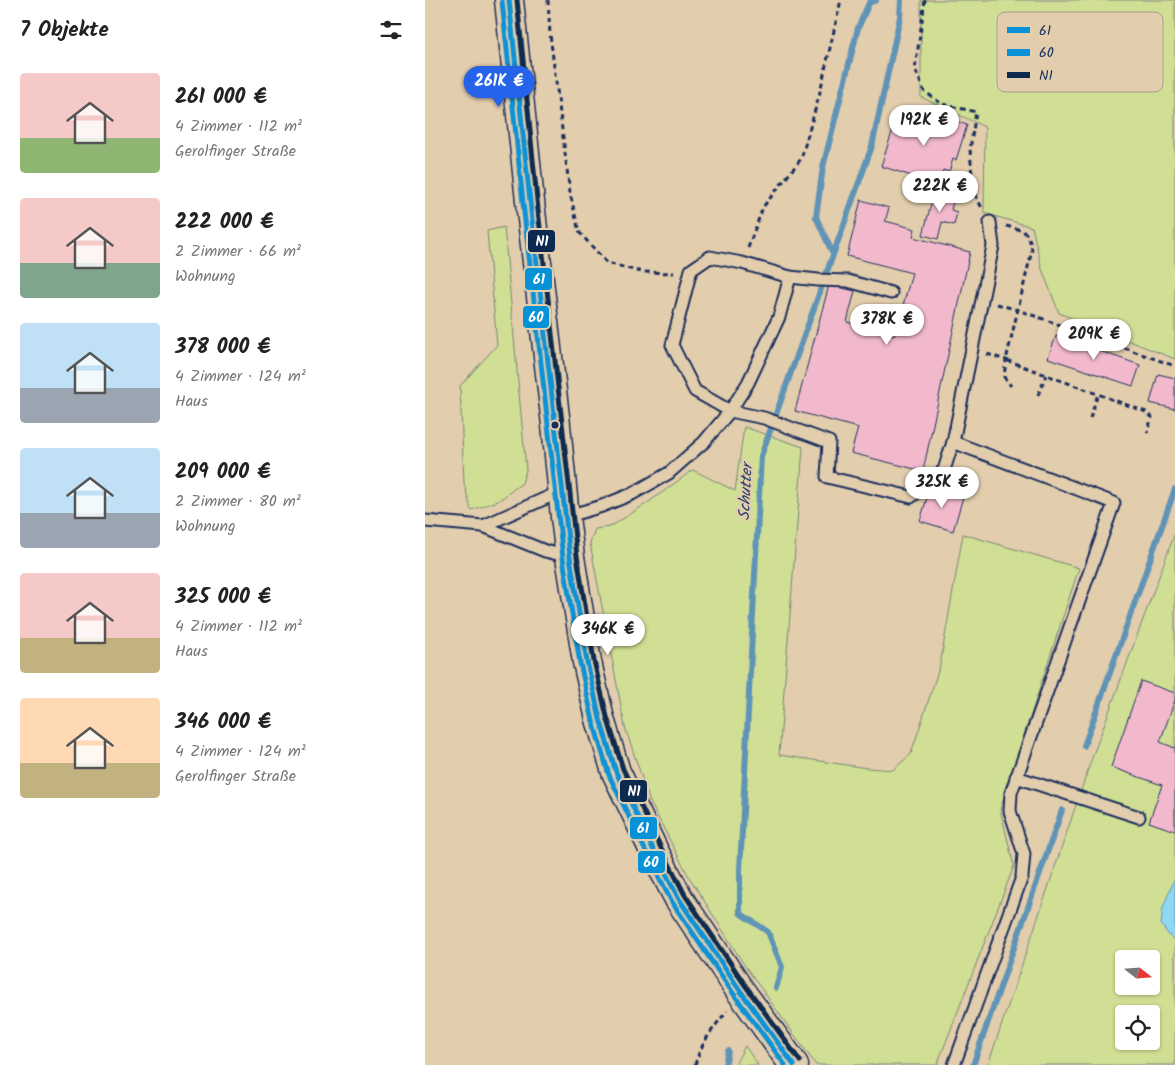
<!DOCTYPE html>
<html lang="de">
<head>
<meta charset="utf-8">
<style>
	body { margin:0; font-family:Kalam,sans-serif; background:#f2f2f2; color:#222; height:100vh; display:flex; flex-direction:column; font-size:19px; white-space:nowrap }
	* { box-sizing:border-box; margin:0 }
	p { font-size:16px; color:#767676 }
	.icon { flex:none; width:28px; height:28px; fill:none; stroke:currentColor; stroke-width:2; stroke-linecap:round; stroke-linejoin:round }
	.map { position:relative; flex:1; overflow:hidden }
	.sheet { display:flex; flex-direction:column; background:#fff; width:425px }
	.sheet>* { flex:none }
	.needle { width:32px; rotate:107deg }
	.tools { position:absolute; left:690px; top:950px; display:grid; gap:10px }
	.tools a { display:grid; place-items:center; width:45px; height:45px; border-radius:5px; background:#fff; box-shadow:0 1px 4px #0004; font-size:25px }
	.price { position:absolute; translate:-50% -42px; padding:0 11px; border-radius:18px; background:#fff; color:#222; font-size:16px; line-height:32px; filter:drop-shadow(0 1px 2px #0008) }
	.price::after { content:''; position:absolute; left:50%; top:30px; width:15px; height:11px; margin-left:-8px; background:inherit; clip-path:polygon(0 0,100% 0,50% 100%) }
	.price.active { background:#2563eb; color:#fff }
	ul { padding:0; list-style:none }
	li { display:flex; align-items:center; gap:15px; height:125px; padding:0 20px }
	li span { display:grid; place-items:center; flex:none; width:140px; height:100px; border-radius:5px; color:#555 }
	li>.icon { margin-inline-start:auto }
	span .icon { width:60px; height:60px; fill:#fffc; stroke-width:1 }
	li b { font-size:21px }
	h2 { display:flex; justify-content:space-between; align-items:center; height:60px; padding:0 20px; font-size:21px }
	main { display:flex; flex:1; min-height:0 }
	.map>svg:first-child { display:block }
	.green { fill:#d0df93; stroke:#768778; fill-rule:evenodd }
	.water { fill:#90d8f2; stroke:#6194b7 }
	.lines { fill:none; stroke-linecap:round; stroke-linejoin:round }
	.stream { stroke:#6194b7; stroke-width:6 }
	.building { fill:#f2b9cc; stroke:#1b2f5e }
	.lane-casing { stroke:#1b2f5e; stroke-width:15 }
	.secondary-casing { stroke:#1b2f5e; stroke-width:31 }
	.path { stroke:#1b2f5e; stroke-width:3; stroke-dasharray:5 4; stroke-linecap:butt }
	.lane { stroke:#e2cdac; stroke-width:11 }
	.secondary { stroke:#e2cdac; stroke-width:28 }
	.bus-1-casing { stroke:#e2cdac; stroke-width:9 }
	.bus-2-casing { stroke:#e2cdac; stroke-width:9 }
	.bus-3-casing { stroke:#e2cdac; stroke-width:9 }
	.bus-1 { stroke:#0791d7; stroke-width:5 }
	.bus-2 { stroke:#0791d7; stroke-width:5 }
	.bus-3 { stroke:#0c294f; stroke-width:5 }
	.bus-dot { fill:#1b2f5e; stroke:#e2cdac; stroke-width:2 }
	.labels { text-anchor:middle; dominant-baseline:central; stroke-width:4.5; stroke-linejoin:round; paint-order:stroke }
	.water-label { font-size:16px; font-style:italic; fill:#27406d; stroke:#e2cdac }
	.key { fill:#e2cdac; stroke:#a69e95; stroke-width:1 }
	.key-label { font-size:14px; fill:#1b2f5e }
	.line-badge { stroke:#e2cdac; stroke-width:2 }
	.badge-label { font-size:14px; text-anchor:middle; font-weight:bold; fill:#fff }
</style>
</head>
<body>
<main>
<section class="sheet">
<h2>7 Objekte<svg class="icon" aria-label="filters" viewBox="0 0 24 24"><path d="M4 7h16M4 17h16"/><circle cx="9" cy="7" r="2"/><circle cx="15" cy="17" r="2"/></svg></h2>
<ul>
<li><span style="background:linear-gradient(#f6c9c9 65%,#8fb573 0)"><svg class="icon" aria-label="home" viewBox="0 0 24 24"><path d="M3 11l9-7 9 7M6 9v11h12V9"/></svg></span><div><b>261 000 €</b><p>4 Zimmer · 112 m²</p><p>Gerolfinger Straße</p></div></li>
<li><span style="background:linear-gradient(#f6c9c9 65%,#7fa58c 0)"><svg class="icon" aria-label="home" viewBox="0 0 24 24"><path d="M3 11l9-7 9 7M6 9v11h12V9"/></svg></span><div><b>222 000 €</b><p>2 Zimmer · 66 m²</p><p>Wohnung</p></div></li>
<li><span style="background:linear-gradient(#bfe0f5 65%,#9aa5b1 0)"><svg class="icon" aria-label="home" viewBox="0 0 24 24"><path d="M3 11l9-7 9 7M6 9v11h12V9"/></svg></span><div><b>378 000 €</b><p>4 Zimmer · 124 m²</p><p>Haus</p></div></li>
<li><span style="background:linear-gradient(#bfe0f5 65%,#9aa5b1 0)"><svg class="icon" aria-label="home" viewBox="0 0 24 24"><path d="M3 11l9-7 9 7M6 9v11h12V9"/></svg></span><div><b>209 000 €</b><p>2 Zimmer · 80 m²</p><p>Wohnung</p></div></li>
<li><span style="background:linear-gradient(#f6c9c9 65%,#c2b280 0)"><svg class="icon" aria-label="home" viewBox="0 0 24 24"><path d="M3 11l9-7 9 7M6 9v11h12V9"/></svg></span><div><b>325 000 €</b><p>4 Zimmer · 112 m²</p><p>Haus</p></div></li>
<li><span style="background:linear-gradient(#ffd9b3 65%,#c2b280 0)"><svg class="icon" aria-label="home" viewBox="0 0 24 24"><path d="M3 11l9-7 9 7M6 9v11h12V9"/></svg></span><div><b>346 000 €</b><p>4 Zimmer · 124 m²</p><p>Gerolfinger Straße</p></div></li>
</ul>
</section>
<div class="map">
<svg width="750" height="1065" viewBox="0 0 750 1065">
	<rect width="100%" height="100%" fill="#e2cdac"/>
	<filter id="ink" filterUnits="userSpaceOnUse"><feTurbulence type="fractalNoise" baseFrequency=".02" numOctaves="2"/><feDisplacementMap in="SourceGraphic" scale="10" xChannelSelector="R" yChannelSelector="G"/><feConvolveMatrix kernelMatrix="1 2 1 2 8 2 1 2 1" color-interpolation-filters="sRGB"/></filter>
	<g filter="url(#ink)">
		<g class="green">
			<polygon points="496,0 750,0 750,359 634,313 617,269 607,227 559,213 560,127 496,97"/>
			<polygon points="79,227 101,470 97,483 73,501 46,510 39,483 35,386 72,345 62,231"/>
			<polygon points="319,427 378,447 354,755 442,768 468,770 486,754 515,665 538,534 654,568 575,809 589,866 512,1065 391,1065 320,966 263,875 225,802 200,727 165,543 170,529 185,527 224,502 268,470 310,491"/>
			<path d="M750 533V1065H563L667 758ZM699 959H726V986H699ZM699 1014H726V1041H699Z"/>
			<polygon points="320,1046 333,1065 310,1065"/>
		</g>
		<polygon class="water" points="750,878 750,940 744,936 736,924 738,907"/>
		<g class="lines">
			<g class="stream">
				<polyline points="408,254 391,217 398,167 433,28 444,3 451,0"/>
				<polyline points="659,746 750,489"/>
				<polyline points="351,988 357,967 343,932 315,913 315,870 336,456 447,146 475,17 476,0"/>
				<polyline points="300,1065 303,1051"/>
				<polyline points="548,1065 637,810"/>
			</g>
		</g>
		<g class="building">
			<polygon points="492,109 542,125 531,160 528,159 524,172 518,170 514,185 456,166 471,120 487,125"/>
			<polygon points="510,188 530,193 526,210 532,212 529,225 517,222 513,239 498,235"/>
			<polygon points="436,200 464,208 460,221 490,229 488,237 545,252 498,471 426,453 433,428 370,411 404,285 430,291 422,322 470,335 487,273 422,256"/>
			<polygon points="631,336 715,365 708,386 623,358"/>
			<polygon points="733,374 750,378 750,409 725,403"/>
			<polygon points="505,488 538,497 528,531 495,521"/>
			<polygon points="716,681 750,693 750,700 735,742 750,748 750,831 724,822 737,785 686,767"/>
		</g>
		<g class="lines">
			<g class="lane-casing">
				<g id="lane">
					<polyline points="466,293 423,281 393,280 365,277 317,263 285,257 266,270 247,345 270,391 305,411 339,418 404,442 402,477 486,497 519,470 528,442"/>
					<polyline points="140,517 177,506 207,494 244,473 279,442 305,411 323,383 354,317 365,277"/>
					<polyline points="0,521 58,526 120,551 145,557"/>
					<polyline points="58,526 137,491"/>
					<polyline points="591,777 714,817"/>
					<polyline points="529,1065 597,877 599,854 585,811 586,793 689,503 528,442 568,246 565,222"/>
				</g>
			</g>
			<g class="secondary-casing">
				<polyline id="secondary" points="84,0 106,211 131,425 140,517 145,557 162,662 175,719 191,772 230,853 254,899 314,989 369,1065"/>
			</g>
			<g class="path">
				<polyline points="123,0 125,34 145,193 154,232 182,263 217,272 249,273"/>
				<polyline points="500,0 490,69 499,91 517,104 551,112 545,149 548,190 558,210"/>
				<path d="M581 226C600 231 603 230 607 250L581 360 721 412 727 417 722 433"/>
				<polyline points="323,248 338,207 376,159 394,96 416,0"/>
				<polyline points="572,304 593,310 750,366"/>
				<polyline points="562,354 581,360 579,377 586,386"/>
				<polyline points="613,395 621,375"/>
				<polyline points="665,418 673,394"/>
				<path d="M270 1065C276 1043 288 1028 302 1011"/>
			</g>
			<use href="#lane" class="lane"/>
			<use href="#secondary" class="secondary"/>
			<g class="bus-1-casing">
				<polyline id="bus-1" points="84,0 106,211 145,557 162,662 175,719 191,772 230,853 254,899 314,989 369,1065"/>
			</g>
			<g class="bus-2-casing">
				<polyline id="bus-2" points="77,1 99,212 138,558 155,663 168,721 184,775 223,856 247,902 308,993 360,1065"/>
			</g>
			<g class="bus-3-casing">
				<polyline id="bus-3" points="92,0 113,210 152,556 169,661 182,717 198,769 237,850 260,895 320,985 375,1061"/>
			</g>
			<use href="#bus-1" class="bus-1"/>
			<use href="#bus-2" class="bus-2"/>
			<use href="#bus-3" class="bus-3"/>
		</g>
	</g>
	<circle class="bus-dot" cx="130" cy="425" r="4.5"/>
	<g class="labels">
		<g class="water-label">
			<text transform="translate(321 492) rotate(-87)">Schutter</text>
		</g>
	</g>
	<rect x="572" y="12" width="166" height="80" rx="8" class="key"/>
	<rect x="582" y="27" width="23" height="6" fill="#0791d7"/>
	<rect x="582" y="49" width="23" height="7" fill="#0791d7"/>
	<rect x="582" y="72" width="23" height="6" fill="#0c294f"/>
	<g class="key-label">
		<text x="614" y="35">61</text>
		<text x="614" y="57">60</text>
		<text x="614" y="80">N1</text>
	</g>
	<g class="line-badge">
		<rect x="102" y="229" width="29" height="24" rx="5" fill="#0c294f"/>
		<rect x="99" y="267" width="29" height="24" rx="5" fill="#0791d7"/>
		<rect x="97" y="305" width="28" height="24" rx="5" fill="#0791d7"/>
		<rect x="194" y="779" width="29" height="24" rx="5" fill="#0c294f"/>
		<rect x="204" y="816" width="29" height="24" rx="5" fill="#0791d7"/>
		<rect x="212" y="850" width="29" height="24" rx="5" fill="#0791d7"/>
	</g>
	<g class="badge-label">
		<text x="117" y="246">N1</text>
		<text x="114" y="284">61</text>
		<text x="111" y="322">60</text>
		<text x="209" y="796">N1</text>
		<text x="218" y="833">61</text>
		<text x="226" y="867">60</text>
	</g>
</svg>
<div class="tools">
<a><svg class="needle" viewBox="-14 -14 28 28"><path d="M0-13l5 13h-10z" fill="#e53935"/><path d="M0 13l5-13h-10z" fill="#767676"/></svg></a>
<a><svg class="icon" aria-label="locate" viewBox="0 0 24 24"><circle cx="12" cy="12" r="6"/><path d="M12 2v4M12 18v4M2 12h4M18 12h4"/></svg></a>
</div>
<b class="price active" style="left:74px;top:108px">261K €</b>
<b class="price" style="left:499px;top:147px">192K €</b>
<b class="price" style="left:515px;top:213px">222K €</b>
<b class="price" style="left:462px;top:346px">378K €</b>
<b class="price" style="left:669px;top:361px">209K €</b>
<b class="price" style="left:517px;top:509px">325K €</b>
<b class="price" style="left:183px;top:656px">346K €</b>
</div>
</main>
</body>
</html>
